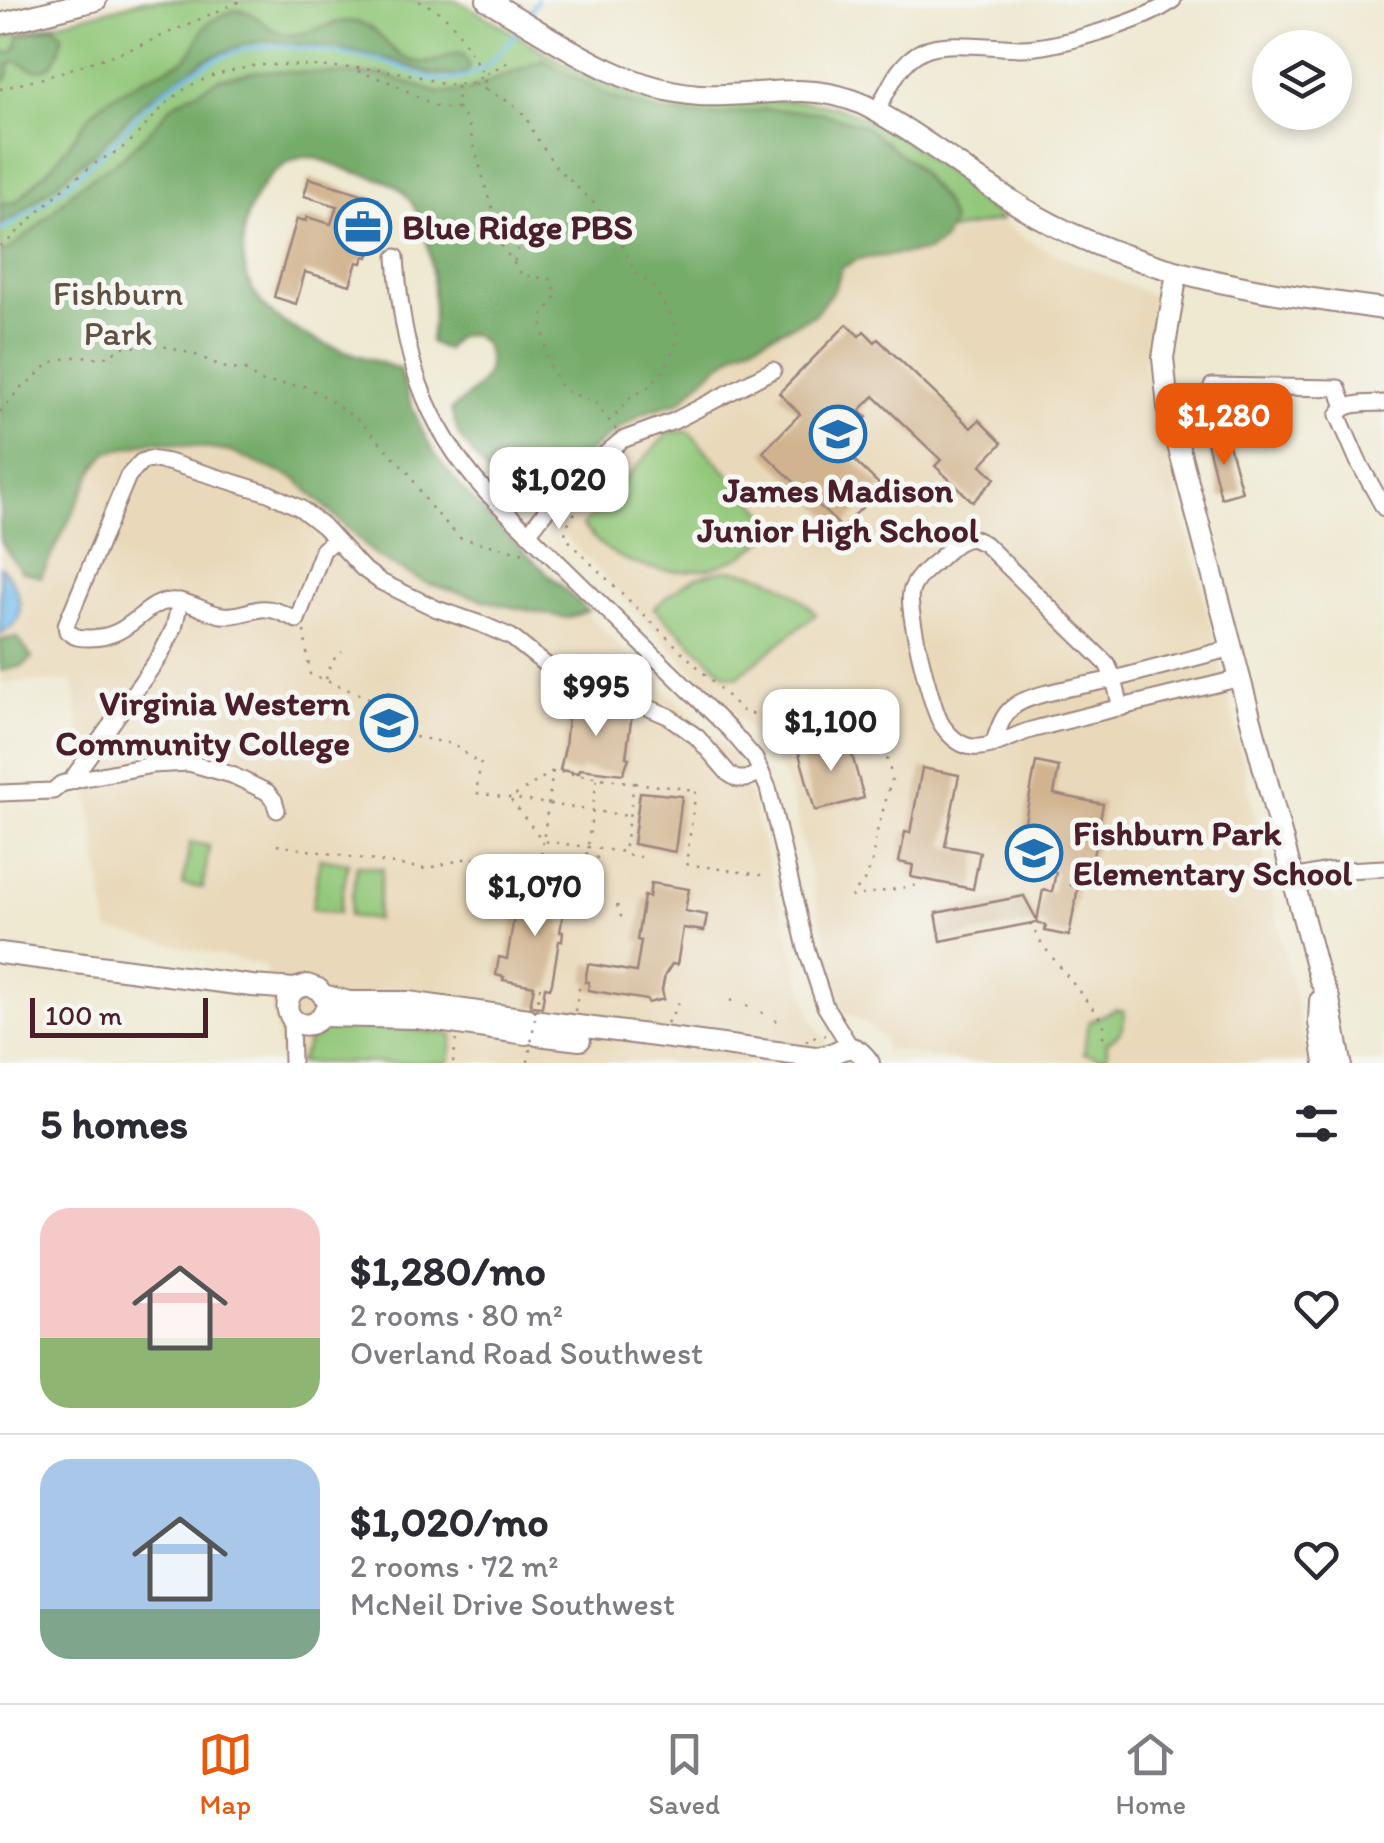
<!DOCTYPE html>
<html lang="en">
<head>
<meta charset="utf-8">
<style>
	body { margin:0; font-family:Itim,sans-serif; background:#f7f7f7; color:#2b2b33; height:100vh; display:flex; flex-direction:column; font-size:38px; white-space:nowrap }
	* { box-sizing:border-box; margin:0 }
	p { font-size:32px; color:#7c7c81 }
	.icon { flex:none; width:55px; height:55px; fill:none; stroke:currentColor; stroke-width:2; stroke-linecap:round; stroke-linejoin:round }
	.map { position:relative; height:1063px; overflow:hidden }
	.details { display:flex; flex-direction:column; background:#fff; flex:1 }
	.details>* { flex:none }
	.fabs { position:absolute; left:1252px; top:30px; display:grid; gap:20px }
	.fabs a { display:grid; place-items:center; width:100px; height:100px; border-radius:50%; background:#fff; box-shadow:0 5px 15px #0003; font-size:50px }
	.scale { position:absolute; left:30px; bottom:25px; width:178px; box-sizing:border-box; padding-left:10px; border:5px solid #4a1f2b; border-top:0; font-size:28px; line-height:35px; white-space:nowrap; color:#4a1f2b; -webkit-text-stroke:8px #f6f6f2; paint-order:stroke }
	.price { position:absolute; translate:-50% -85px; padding:0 22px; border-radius:20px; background:#fff; color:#222; font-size:32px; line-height:65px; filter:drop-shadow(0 2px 5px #0008) }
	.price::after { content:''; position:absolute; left:50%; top:60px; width:30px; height:22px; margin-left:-15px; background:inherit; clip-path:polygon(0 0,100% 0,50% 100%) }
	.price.current { background:#ea580c; color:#fff }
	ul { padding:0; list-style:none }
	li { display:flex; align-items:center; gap:30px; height:250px; padding:0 40px }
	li+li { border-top:2px solid #e1e1e2 }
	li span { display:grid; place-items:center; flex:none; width:280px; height:200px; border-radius:30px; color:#555 }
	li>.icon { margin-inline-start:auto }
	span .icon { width:120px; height:120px; fill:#fffc; stroke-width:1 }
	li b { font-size:42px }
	h2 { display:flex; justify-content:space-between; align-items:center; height:120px; padding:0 40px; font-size:42px }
	.tabs { display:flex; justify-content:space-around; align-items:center; height:140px; border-top:2px solid #e1e1e2; background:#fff; font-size:28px; color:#7c7c81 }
	.tabs a { display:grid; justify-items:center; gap:5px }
	.tabs .current { color:#ea580c }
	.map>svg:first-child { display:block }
	.built { fill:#e9d9ba }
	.green { fill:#93c87a; stroke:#6e7452; stroke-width:2.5 }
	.forest { fill:#76ac6a; stroke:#60664a; stroke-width:2.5 }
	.water { fill:#73bdec; stroke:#5e6e8c; stroke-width:2.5 }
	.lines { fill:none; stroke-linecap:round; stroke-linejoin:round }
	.stream { stroke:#73bdec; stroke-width:4 }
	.building { fill:#d1b48f }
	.minor-casing { stroke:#9c847e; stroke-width:19 }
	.major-casing { stroke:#9c847e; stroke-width:24 }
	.path { stroke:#9c847e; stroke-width:2.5; stroke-dasharray:2.5 8; stroke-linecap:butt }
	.minor { stroke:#fff; stroke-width:15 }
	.major { stroke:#fff; stroke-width:20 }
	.path-bridge { stroke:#9c847e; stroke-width:2.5; stroke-dasharray:2.5 8; stroke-linecap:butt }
	.labels { text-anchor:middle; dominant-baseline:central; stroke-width:10; stroke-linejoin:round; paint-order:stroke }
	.poi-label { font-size:35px; font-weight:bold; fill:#4a1f2b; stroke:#f6f6f2; text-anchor:start }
	.park-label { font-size:35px; fill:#605243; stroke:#f6f6f2 }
</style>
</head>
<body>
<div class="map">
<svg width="1384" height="1063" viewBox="0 0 1384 1063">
	<rect width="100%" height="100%" fill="#f6f6f2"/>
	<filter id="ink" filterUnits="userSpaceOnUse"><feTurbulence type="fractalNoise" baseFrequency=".01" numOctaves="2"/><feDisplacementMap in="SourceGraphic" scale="20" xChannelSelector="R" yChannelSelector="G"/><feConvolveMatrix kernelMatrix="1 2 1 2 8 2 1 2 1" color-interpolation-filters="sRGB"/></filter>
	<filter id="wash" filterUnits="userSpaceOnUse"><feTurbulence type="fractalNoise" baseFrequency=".0048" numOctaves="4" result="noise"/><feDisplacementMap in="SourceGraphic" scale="40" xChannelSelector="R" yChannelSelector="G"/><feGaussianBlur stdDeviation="2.25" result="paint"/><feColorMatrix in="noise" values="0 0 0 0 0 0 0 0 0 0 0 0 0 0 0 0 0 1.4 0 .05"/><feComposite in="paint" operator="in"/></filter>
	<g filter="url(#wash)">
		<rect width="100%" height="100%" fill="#efe9d2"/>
		<g class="built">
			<polygon points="1003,223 1038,246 1160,299 1144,364 1222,667 1309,1063 975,1063 885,1050 883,1040 869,1026 852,1015 843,1013 791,795 770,751 535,504 486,334"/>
			<polygon points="267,409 539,568 740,763 813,1021 839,1063 281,1063 265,966 108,930 73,681 0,683 0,473"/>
		</g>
		<g class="green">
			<path d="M145 0H456C524 34 583 86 659 102 705 112 749 99 795 101 878 103 943 169 1002 220L875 247 416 122 203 171 0 464V38Z"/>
			<path d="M688 431 778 527C771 534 763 542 754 548 712 578 648 579 605 548 597 542 589 533 582 526L669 432Z"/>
			<path d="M726 570C764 571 790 585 816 614L737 677 726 675 654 608C679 586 693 574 726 570Z"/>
			<polygon points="190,842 209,846 203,888 183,885"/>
			<polygon points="320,858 348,863 339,913 312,909"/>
			<polygon points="357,865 383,869 376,920 349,916"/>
			<path d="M1116 1009 1124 1011C1125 1027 1120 1035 1107 1043V1059L1084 1053 1087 1027 1090 1021Z"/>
			<polygon points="327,1024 389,1026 453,1035 449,1063 299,1063 309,1040"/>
		</g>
		<g class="forest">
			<path d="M234 10C258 10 261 27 281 33 305 41 330 17 356 22 379 26 386 48 405 58 413 62 426 64 435 61 450 57 464 43 470 68L466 73 455 76 432 74 391 60 340 49 267 40 243 45 204 60 143 103 98 149 14 218 0 224V204L16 202 55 163 91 114 103 102 141 80 184 60 192 51 203 29 211 21Z"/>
			<path d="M55 26 62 34C62 47 56 68 40 70 32 71 22 63 15 61L9 65V74L6 79 0 80V53L12 52 17 46 19 36Z"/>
			<path d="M543 60 613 98 661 113 714 116 766 109 819 112 864 126 912 163 943 200 952 222 943 241 927 251 858 259 842 268 835 288 814 315 737 351 708 374 681 401 643 413 607 437 558 477 525 512 491 478 459 436 451 410C463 400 478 390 485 376 499 347 466 314 446 350L430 342C438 300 434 210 394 185 383 178 364 175 351 171 340 167 317 156 307 157 285 158 264 180 255 198 245 218 243 226 243 249 242 330 338 347 399 369 410 400 420 434 440 461 481 517 538 563 588 611L567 618 502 605 426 583 376 556 296 479 230 452 156 441 108 452 95 468 41 577 21 571 0 541V254L11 248 35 229 76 188 123 157 147 134 172 105 219 79 258 71 384 75 439 93 466 91Z"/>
			<polygon points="17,637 32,658 23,666 0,671 0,640"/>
		</g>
		<path class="water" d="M0 566C20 585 32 621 0 634Z"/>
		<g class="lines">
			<g class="stream">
				<polyline points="530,12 537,0"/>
				<path d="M0 230C37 211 73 179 104 151 119 137 132 121 146 106 182 72 233 43 283 46 319 51 356 54 390 63 405 67 419 76 434 79 473 85 495 60 517 32"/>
			</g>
		</g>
		<g id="blocks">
			<g class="building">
				<polygon points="309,178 378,199 376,203 383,205 368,257 364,256 362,263 357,262 350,285 305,272 296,304 274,297 297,219 306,221 307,217 331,224 337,206 304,196"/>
				<polygon points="847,324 859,336 864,331 875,342 878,339 971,428 979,420 1002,443 981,465 995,478 973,502 935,466 941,460 874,396 860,410 867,417 858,426 853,421 831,444 845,457 848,454 882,487 842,528 763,452 800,414 779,393"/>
				<polygon points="1227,437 1242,492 1221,498 1207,442"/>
				<polygon points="570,696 595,702 594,708 614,712 615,708 632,714 626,757 629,758 623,774 580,769 579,773 560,770 565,747"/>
				<polygon points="847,737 864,798 815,811 798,750"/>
				<polygon points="1036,762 1059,767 1054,794 1103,804 1091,867 1075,864 1071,885 1078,887 1069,936 1045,931 1046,925 1037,922 941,941 936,913 1024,896 1037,920 1043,890 1052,892 1056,872 1017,864"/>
				<polygon points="922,768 959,775 945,846 980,852 973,889 911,877 913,865 899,862 905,832 910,833"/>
				<polygon points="640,792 682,796 675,852 633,844"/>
				<polygon points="520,882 567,890 560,932 563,932 562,941 559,941 552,983 550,988 545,987 542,1007 530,1006 534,986 503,980 504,977 496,975 499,957 507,959"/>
				<polygon points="651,883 689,889 685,911 707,915 704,931 683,928 677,965 672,964 665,975 662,990 664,999 648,1003 647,1000 588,990 589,982 585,982 588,964 636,972 641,941 637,940 644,896 649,897"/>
			</g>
		</g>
	</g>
	<g filter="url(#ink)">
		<use href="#blocks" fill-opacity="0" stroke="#9c847e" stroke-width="2.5"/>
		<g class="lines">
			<g class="minor-casing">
				<g id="minor">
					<path d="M877 111C888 90 899 62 922 51 944 39 995 48 1021 48 1055 48 1147 21 1173 0"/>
					<path d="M396 257C402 352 422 422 487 493L730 730 755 759 768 788 806 948 825 1006 851 1048"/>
					<polyline points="1212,386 1338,388 1345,407"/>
					<path d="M1384 403C1369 404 1346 401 1338 415L1358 461 1384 508"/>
					<polyline points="528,534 561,491 622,440 674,421 773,370"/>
					<path d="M335 539 323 550 297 620C286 615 273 607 260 609 247 611 237 617 222 615 205 613 189 599 170 601 142 603 131 639 88 638 78 638 74 637 67 631L66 625 128 476 141 462 149 459 168 462 268 493 300 508 323 526 362 568 381 582 437 609 481 624 511 637 565 680 575 685 628 699 668 716 697 737 729 774 737 779H746L761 772"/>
					<path d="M1232 648 1114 679 1107 664 985 544 972 538C958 539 951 548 941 557 930 567 915 577 911 592 906 608 932 710 942 725 949 735 960 746 973 747 991 749 1014 735 1031 730 1100 711 1171 696 1240 678"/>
					<path d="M994 742C998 731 1002 715 1013 707 1031 692 1090 685 1114 679L1121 708"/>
					<polyline points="70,782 160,656 174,628 180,601"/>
					<polyline points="0,793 53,791 61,784 80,779 152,765 189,763 232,775 267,792 274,800 277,810"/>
					<polyline points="1293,878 1327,871 1384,868"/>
					<polyline points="291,1017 292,1063"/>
				</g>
			</g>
			<g class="major-casing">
				<g id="major">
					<path d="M487 0C555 39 619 89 699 95 750 98 800 82 849 99 866 104 881 114 896 123 944 152 987 188 1035 215 1141 275 1265 293 1384 309"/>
					<polyline points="0,24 96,0"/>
					<polyline points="1177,272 1163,358 1168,407 1319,977 1329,999 1341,1063"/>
					<polyline points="0,953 252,986 295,989 307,985 318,989 323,995 349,1002 408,1002 528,1019"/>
					<path d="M295 989C270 1017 314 1043 326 1007"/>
					<polyline points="1320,1001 1319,1022 1325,1063"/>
					<polyline points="322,1016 417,1018 526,1034"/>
					<path d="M540 1021 815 1057C838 1059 848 1032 869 1063"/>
					<polyline points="537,1035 580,1040"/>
				</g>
			</g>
			<g class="path">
				<polyline points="358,71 392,83 439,108 457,108"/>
				<polyline points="474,84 486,90 484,75 510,61"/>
				<polyline points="457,86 458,107 468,124 490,203 496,214 497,239 522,275 550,279 557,295 542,317 547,361 560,385 566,391 596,403 616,430"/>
				<polyline points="0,89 43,78 134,48 243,0"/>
				<polyline points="486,90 509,102 525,115 534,134 556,167 595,204 621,243 635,272 653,287 673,319 678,340 662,373 646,389 629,398 611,420"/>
				<polyline points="498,215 507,223 520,244 514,263"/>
				<path d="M0 246 6 243 67 185 100 160 118 151 130 142 169 101 189 86 215 75 257 65H283L378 69 414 75 445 85 472 83 484 75C463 42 455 12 414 0"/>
				<polyline points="0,412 22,386 28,383 49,364 58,360 80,356 103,358 123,347 159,345 196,355 228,369 245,370 260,382 304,386 322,395 362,423 408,472 429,505 460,538 529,554"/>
				<path d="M576 494 580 505 567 525 565 534 572 545 743 711C761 718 782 712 801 713 829 716 835 735 866 725L886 754 892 778 876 835 872 864 864 881 851 897"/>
				<polyline points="304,631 310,674 384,704 389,732 453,744 474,760 481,761 476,793 628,816"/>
				<polyline points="326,679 332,661 342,652"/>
				<polyline points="384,703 390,688"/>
				<path d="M553 771 543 841 624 852 634 783 553 771 510 799 543 841 538 880 583 886C587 850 592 814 597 778"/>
				<polyline points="635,783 696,790 686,864 761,875"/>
				<polyline points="277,845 425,869 468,858 537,869"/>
				<polyline points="628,855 647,858"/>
				<polyline points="591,890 597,856"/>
				<polyline points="851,897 923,884"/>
				<polyline points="617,905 623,922"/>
				<polyline points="1030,923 1041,943 1104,1023 1103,1039"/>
				<polyline points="730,1000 735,1002"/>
				<polyline points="746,1005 751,1008"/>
				<polyline points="575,1011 580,983"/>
				<polyline points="761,1012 766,1015"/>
				<polyline points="775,1020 781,1023"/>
				<polyline points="667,1023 679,1003"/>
				<polyline points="807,1042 807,1038 825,1035"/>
				<polyline points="453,1063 456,1040"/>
			</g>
			<use href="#minor" class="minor"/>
			<use href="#major" class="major"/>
			<polyline class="path-bridge" points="528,1062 540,987"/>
		</g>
	</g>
	<defs>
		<g id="office-ring" transform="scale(2.875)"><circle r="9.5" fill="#f6f6f2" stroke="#1f6fb2" stroke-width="1.5"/><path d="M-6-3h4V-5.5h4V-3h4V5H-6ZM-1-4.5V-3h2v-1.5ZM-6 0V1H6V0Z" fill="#1f6fb2"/></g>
		<g id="school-ring" transform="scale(2.875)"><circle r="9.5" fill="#f6f6f2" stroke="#1f6fb2" stroke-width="1.5"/><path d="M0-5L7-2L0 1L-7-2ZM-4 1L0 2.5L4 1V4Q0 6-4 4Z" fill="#1f6fb2"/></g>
		<g id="university-ring" transform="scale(2.875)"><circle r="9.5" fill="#f6f6f2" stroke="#1f6fb2" stroke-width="1.5"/><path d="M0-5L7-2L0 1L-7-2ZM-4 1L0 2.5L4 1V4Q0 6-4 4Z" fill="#1f6fb2"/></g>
	</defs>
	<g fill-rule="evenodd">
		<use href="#office-ring" x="363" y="227"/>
		<use href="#school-ring" x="838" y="434"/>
		<use href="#university-ring" x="389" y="723"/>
		<use href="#school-ring" x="1034" y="853"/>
	</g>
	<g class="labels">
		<g class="poi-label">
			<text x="402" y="227">Blue Ridge PBS</text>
			<text x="838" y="490" text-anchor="middle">James Madison<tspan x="838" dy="40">Junior High School</tspan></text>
			<text x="350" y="703" text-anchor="end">Virginia Western<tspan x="350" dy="40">Community College</tspan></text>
			<text x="1073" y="833">Fishburn Park<tspan x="1073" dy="40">Elementary School</tspan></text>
		</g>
		<g class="park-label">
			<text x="118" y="293">Fishburn<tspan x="118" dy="40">Park</tspan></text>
		</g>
	</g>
</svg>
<div class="fabs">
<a><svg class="icon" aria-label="layers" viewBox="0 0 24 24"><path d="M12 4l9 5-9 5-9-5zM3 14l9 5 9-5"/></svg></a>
</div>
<div class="scale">100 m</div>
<b class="price current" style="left:1224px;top:468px">$1,280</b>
<b class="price" style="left:559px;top:532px">$1,020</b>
<b class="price" style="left:596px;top:739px">$995</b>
<b class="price" style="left:831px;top:774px">$1,100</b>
<b class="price" style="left:535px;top:939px">$1,070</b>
</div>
<section class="details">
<h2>5 homes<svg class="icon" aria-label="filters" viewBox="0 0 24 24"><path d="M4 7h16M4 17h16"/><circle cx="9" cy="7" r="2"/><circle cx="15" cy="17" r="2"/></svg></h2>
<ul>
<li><span style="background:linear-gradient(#f6c9c9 65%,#8fb573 0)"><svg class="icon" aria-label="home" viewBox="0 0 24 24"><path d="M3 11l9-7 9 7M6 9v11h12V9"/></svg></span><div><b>$1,280/mo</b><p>2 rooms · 80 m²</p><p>Overland Road Southwest</p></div><svg class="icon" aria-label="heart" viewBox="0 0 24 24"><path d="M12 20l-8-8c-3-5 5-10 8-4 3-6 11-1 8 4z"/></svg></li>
<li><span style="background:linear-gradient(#a9c7e8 75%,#7fa58c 0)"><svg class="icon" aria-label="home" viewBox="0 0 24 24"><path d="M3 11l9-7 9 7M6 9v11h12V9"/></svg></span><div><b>$1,020/mo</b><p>2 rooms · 72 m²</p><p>McNeil Drive Southwest</p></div><svg class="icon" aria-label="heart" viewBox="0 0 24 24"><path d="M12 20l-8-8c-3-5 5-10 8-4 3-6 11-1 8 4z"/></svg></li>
</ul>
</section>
<nav class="tabs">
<a class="current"><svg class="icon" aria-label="map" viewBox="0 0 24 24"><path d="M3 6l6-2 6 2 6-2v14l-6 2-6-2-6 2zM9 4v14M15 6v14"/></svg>Map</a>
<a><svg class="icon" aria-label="saved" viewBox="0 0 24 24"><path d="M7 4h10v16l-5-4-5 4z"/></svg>Saved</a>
<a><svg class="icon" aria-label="home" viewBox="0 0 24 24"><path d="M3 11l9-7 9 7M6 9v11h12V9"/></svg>Home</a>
</nav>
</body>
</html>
